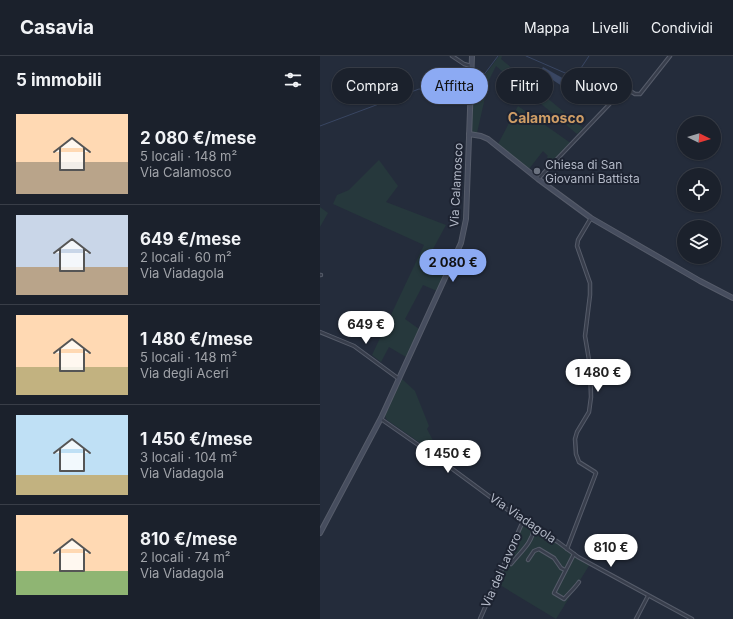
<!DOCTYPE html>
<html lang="it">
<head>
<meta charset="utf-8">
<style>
	body { margin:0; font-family:Inter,sans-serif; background:#242934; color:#f1f3f6; height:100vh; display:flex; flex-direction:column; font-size:15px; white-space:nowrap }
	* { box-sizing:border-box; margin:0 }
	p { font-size:13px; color:#a0a3a9 }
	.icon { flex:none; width:22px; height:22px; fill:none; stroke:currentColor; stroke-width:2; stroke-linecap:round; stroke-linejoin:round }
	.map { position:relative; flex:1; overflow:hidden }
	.details { display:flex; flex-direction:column; background:#1b212c; width:320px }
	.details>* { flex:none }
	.hud { position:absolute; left:12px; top:12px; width:341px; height:36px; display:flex; gap:8px }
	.needle { width:26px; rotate:95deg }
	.tools { position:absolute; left:357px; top:60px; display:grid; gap:8px }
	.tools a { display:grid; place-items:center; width:44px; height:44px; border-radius:50%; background:#1b212c; box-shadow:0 1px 3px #0004,0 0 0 1px #393e48; font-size:20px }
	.price { position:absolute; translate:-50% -34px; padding:0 9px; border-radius:14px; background:#fff; color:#222; font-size:13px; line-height:26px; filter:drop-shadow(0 1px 2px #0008) }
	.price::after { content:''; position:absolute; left:50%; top:24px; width:12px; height:9px; margin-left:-6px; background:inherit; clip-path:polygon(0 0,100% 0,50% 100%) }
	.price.on { background:#8caaf3; color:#111 }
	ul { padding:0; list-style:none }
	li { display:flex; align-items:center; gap:12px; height:100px; padding:0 16px }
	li+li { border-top:1px solid #393e48 }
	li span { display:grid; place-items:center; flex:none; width:112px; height:80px; border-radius:0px; color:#555 }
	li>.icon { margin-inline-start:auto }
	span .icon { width:48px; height:48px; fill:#fffc; stroke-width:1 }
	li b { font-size:17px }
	h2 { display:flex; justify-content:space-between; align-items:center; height:48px; padding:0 16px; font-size:17px }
	.pill { padding:0 14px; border-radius:18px; background:#1b212c; box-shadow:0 1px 3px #0004,0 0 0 1px #393e48; font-size:14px; line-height:36px }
	.pill.on { background:#8caaf3; color:#111 }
	header { display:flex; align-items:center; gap:24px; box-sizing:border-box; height:56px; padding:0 20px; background:#1b212c; border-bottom:1px solid #393e48 }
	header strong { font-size:19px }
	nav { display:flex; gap:22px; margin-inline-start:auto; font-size:14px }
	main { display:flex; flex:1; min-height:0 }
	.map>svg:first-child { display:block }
	.green { fill:#26383c }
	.water { fill:#394662 }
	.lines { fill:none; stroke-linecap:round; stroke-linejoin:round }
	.stream { stroke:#394662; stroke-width:1 }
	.street-casing { stroke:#565c6a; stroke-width:4.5 }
	.secondary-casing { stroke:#565c6a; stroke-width:6 }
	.street { stroke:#383e4c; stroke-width:2.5 }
	.secondary { stroke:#464d5e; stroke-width:4 }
	.worship-dot { fill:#6b7280; stroke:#1d2331; stroke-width:1.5 }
	.labels { text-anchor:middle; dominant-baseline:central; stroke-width:4; stroke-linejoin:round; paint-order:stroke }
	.poi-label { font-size:12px; fill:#b3b9c7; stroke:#1d2331; text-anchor:start }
	.street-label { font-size:12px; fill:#b3b9c7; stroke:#1d2331 }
	.quarter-label { font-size:14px; font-weight:bold; fill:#d09e66; stroke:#1d2331 }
</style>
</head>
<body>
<header>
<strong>Casavia</strong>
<nav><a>Mappa</a><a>Livelli</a><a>Condividi</a></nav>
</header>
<main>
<section class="details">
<h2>5 immobili<svg class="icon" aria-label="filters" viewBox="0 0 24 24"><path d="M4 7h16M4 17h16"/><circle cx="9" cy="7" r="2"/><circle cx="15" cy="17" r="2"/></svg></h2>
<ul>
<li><span style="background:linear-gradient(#ffd9b3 60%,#b9a48a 0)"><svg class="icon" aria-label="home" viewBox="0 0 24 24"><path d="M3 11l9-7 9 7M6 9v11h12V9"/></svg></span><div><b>2 080 €/mese</b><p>5 locali · 148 m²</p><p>Via Calamosco</p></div></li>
<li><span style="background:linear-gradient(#c9d6e8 65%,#b9a48a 0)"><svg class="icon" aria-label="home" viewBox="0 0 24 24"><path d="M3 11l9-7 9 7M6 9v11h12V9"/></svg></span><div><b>649 €/mese</b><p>2 locali · 60 m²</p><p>Via Viadagola</p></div></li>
<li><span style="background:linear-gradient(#ffd9b3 65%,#c2b280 0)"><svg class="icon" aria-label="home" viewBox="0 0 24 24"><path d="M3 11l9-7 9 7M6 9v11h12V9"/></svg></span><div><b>1 480 €/mese</b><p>5 locali · 148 m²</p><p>Via degli Aceri</p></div></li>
<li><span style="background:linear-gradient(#bfe0f5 75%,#c2b280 0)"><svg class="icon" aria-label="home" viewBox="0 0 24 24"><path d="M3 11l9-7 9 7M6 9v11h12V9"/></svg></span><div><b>1 450 €/mese</b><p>3 locali · 104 m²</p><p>Via Viadagola</p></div></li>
<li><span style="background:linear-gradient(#ffd9b3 70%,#8fb573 0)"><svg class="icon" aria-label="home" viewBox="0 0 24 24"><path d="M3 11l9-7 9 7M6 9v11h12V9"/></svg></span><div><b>810 €/mese</b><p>2 locali · 74 m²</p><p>Via Viadagola</p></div></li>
</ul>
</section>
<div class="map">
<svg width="413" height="563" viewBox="0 0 413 563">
	<rect width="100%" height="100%" fill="#242c3b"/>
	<g class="green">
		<polygon points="179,0 182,0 181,3 263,72 257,78 176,10 169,24 157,77 154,77 151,74 153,28 162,23"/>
		<polygon points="113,19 133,20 134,28 107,30 106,24"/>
		<polygon points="198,50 252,88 232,111 227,101 228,100 223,95 209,113 178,88"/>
		<polygon points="59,104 78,130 66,146 126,169 113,193 133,202 117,235 103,229 85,263 99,273 86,301 69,291 61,306 52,299 104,189 13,148 17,139 29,134"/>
		<polygon points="0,151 8,157 0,171"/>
		<polygon points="82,323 95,335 109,370 107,373 122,402 67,364 65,360"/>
		<polygon points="205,462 270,508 236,563 175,526"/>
	</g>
	<g class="water">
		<polygon points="223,11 246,24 245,27 242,30 222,17 221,14"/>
		<polygon points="129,23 129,27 109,29 109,25"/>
	</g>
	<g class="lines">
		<g class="stream">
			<polyline points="206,0 252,20 257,18 269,0"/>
			<polyline points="153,27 163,20 178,0"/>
			<polyline points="0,70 99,33 111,34 148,29"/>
		</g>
		<g class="street-casing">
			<g id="street">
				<polyline points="132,0 144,8 151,10"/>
				<polyline points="218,123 302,35 307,33 315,38 320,38 350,0"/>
				<polyline points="0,219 1,219"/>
				<polyline points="0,276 34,290 79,323"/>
				<polyline points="61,363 127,409 207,468 238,486 258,501 372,563"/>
				<polyline points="247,493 276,417 275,416 259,406 256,398 255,383 257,376 269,356 271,341 270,310 265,280 270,239 270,227 257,190 258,184 271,162"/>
				<path d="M254 498 234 537 244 543C249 537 254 533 259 526"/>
				<polyline points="208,504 214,495 219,493 234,502 241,512 245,514"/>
				<path d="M191 508C200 496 212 488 214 472"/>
				<polyline points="160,563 203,465"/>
				<polyline points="316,563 328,540"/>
			</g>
		</g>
		<g class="secondary-casing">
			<g id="secondary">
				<polyline points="149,78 161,80 168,83 218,123 271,162 380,225 413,242"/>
				<polyline points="0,477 61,362 141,187 146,163 152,0"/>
			</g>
		</g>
		<use href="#street" class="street"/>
		<use href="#secondary" class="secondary"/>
	</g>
	<circle class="worship-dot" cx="217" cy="115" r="4"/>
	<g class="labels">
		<g class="poi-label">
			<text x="225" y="108">Chiesa di San<tspan x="225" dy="14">Giovanni Battista</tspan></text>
		</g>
		<g class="street-label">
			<text transform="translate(136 129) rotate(-87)">Via Calamosco</text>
			<text transform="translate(203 462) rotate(34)">Via Viadagola</text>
			<text transform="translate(181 514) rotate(-66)">Via del Lavoro</text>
		</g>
		<g class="quarter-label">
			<text x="226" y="61">Calamosco</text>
		</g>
	</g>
</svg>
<div class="tools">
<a><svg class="needle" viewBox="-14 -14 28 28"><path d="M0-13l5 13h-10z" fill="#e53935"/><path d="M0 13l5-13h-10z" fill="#a0a3a9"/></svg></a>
<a><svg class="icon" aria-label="locate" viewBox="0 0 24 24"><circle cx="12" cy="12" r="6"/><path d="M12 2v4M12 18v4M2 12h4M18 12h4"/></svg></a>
<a><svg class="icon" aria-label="layers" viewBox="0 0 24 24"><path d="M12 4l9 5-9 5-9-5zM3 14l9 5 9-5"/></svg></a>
</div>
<b class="price on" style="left:133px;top:227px">2 080 €</b>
<b class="price" style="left:46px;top:289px">649 €</b>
<b class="price" style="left:278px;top:337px">1 480 €</b>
<b class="price" style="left:128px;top:418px">1 450 €</b>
<b class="price" style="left:291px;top:512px">810 €</b>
<div class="hud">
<a class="pill">Compra</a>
<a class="pill on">Affitta</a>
<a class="pill">Filtri</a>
<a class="pill">Nuovo</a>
</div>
</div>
</main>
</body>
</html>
